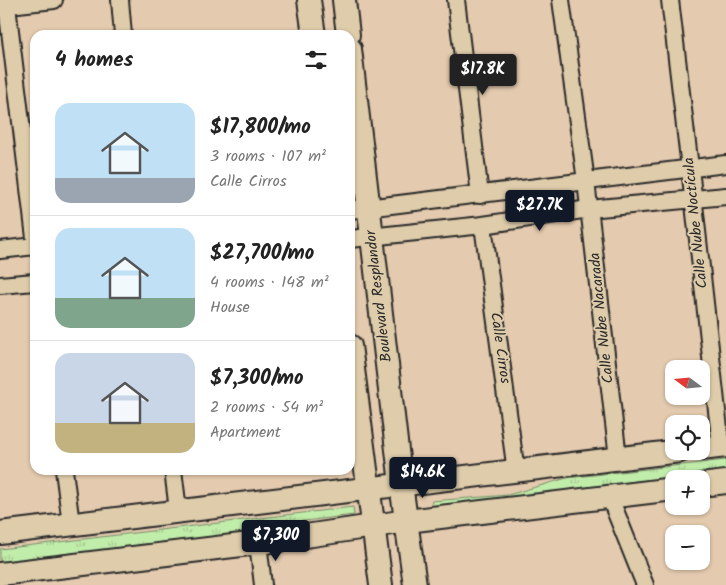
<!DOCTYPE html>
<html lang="en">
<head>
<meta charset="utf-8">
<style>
	body { margin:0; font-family:Kalam,sans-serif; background:#f6f6f6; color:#222; height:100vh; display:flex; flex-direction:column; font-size:19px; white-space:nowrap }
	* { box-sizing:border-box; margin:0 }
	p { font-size:16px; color:#767676 }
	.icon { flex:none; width:28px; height:28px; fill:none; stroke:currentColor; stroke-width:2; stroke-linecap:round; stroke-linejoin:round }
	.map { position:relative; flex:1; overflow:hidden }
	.details { position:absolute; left:30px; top:30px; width:325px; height:445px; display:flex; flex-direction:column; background:#fff; border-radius:15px; box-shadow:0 1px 4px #0004 }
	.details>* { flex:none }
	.needle { width:32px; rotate:286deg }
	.tools { position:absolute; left:665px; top:360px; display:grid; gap:10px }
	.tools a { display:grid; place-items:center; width:45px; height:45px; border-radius:10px; background:#fff; box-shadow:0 1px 4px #0004; font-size:25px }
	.price { position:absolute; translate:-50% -42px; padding:0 11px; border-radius:5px; background:#111827; color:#fff; font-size:16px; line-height:32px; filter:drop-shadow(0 1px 2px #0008) }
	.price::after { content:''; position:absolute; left:50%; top:30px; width:15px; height:11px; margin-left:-8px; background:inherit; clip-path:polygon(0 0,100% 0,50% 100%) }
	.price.active { background:#222; color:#fff }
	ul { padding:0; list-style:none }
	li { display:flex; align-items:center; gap:15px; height:125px; padding:0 25px }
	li+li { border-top:1px solid #e0e0e0 }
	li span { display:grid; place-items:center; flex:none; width:140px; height:100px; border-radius:15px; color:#555 }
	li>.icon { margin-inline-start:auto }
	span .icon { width:60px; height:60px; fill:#fffc; stroke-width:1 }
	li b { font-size:21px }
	h2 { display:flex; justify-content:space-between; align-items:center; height:60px; padding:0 25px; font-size:21px }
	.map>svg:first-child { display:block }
	.grass { fill:url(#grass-tufts); stroke:#768c6a }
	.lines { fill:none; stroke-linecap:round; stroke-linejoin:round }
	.street-casing { stroke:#2b2b2b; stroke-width:20 }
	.secondary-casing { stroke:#2b2b2b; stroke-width:26 }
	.street { stroke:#deccaa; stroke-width:16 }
	.secondary { stroke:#deccaa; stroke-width:22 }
	.labels { text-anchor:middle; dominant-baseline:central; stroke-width:4; stroke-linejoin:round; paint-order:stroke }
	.street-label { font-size:15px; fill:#2b2b2b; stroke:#deccaa }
</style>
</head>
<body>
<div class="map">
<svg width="726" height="585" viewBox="0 0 726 585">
	<defs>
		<pattern id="grass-tufts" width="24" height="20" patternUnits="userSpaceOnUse" patternTransform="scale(1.25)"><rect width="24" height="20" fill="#c1edaa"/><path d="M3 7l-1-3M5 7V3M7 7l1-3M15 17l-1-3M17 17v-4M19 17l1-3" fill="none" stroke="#a6cb92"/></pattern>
	</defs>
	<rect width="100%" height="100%" fill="#e4caae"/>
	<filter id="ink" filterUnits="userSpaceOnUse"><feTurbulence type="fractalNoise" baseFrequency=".02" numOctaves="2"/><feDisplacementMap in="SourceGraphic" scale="10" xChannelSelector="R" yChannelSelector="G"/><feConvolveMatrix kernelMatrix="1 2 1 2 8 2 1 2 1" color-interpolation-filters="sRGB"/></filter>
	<g filter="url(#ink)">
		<g class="grass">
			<polygon points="726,460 726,474 674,479 429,510 432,501 508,495 567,478"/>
			<polygon points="353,507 354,515 279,524 223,538 0,566 0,549"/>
		</g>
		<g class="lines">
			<g class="street-casing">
				<g id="street">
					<polyline points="120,0 123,35"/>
					<polyline points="456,0 480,195"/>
					<polyline points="561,0 586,181 618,458"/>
					<polyline points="670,0 690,168 721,447"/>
					<polyline points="0,6 54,0"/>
					<polyline points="7,6 35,238"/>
					<polyline points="350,210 726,164"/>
					<polyline points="483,225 516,472"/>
					<polyline points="350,239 483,225 589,209 726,196"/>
					<polyline points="0,250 35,246"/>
					<polyline points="0,285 35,282"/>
					<polyline points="64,470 71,524"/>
					<polyline points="173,470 178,510"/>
					<polyline points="610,498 645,585"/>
					<polyline points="258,543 263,585"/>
				</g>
			</g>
			<g class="secondary-casing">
				<g id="secondary">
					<polyline points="309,0 314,35"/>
					<polyline points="344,0 348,35"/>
					<polyline points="350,49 401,484 415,585"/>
					<polyline points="350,346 381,585"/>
					<polyline points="701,449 726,446"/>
					<polyline points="701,485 726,482"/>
					<polyline points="0,533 680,451"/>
					<polyline points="0,574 258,543 407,521 674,489"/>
				</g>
			</g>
			<use href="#street" class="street"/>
			<use href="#secondary" class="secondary"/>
		</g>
	</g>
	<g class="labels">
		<g class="street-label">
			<text transform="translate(696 223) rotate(-96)">Calle Nube Noctícula</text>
			<text transform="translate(379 296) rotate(-97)">Boulevard Resplandor</text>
			<text transform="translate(602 318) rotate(-96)">Calle Nube Nacarada</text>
			<text transform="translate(500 348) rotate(82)">Calle Cirros</text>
		</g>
	</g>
</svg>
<div class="tools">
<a><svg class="needle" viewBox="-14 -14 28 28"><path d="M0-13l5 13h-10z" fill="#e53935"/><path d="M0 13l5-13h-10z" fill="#767676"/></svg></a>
<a><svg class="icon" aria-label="locate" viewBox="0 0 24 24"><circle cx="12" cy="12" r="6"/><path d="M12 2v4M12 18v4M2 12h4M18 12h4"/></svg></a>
<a>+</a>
<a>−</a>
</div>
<b class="price active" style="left:483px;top:96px">$17.8K</b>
<b class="price" style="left:540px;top:232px">$27.7K</b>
<b class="price" style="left:423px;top:499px">$14.6K</b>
<b class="price" style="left:276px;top:562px">$7,300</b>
<section class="details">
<h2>4 homes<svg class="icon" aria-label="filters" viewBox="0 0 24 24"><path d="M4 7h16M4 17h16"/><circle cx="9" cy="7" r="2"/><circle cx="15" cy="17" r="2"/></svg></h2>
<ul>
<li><span style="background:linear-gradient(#bfe0f5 75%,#9aa5b1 0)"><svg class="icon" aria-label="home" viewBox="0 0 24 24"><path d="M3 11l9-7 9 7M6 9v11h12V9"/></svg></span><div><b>$17,800/mo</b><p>3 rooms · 107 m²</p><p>Calle Cirros</p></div></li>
<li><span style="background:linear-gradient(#bfe0f5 70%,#7fa58c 0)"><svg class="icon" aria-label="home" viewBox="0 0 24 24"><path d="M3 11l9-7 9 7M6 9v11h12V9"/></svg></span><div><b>$27,700/mo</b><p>4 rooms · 148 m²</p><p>House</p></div></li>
<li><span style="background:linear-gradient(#c9d6e8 70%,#c2b280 0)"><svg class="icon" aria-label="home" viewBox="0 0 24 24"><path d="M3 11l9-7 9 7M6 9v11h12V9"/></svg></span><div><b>$7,300/mo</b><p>2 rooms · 54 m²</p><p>Apartment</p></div></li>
</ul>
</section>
</div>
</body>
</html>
